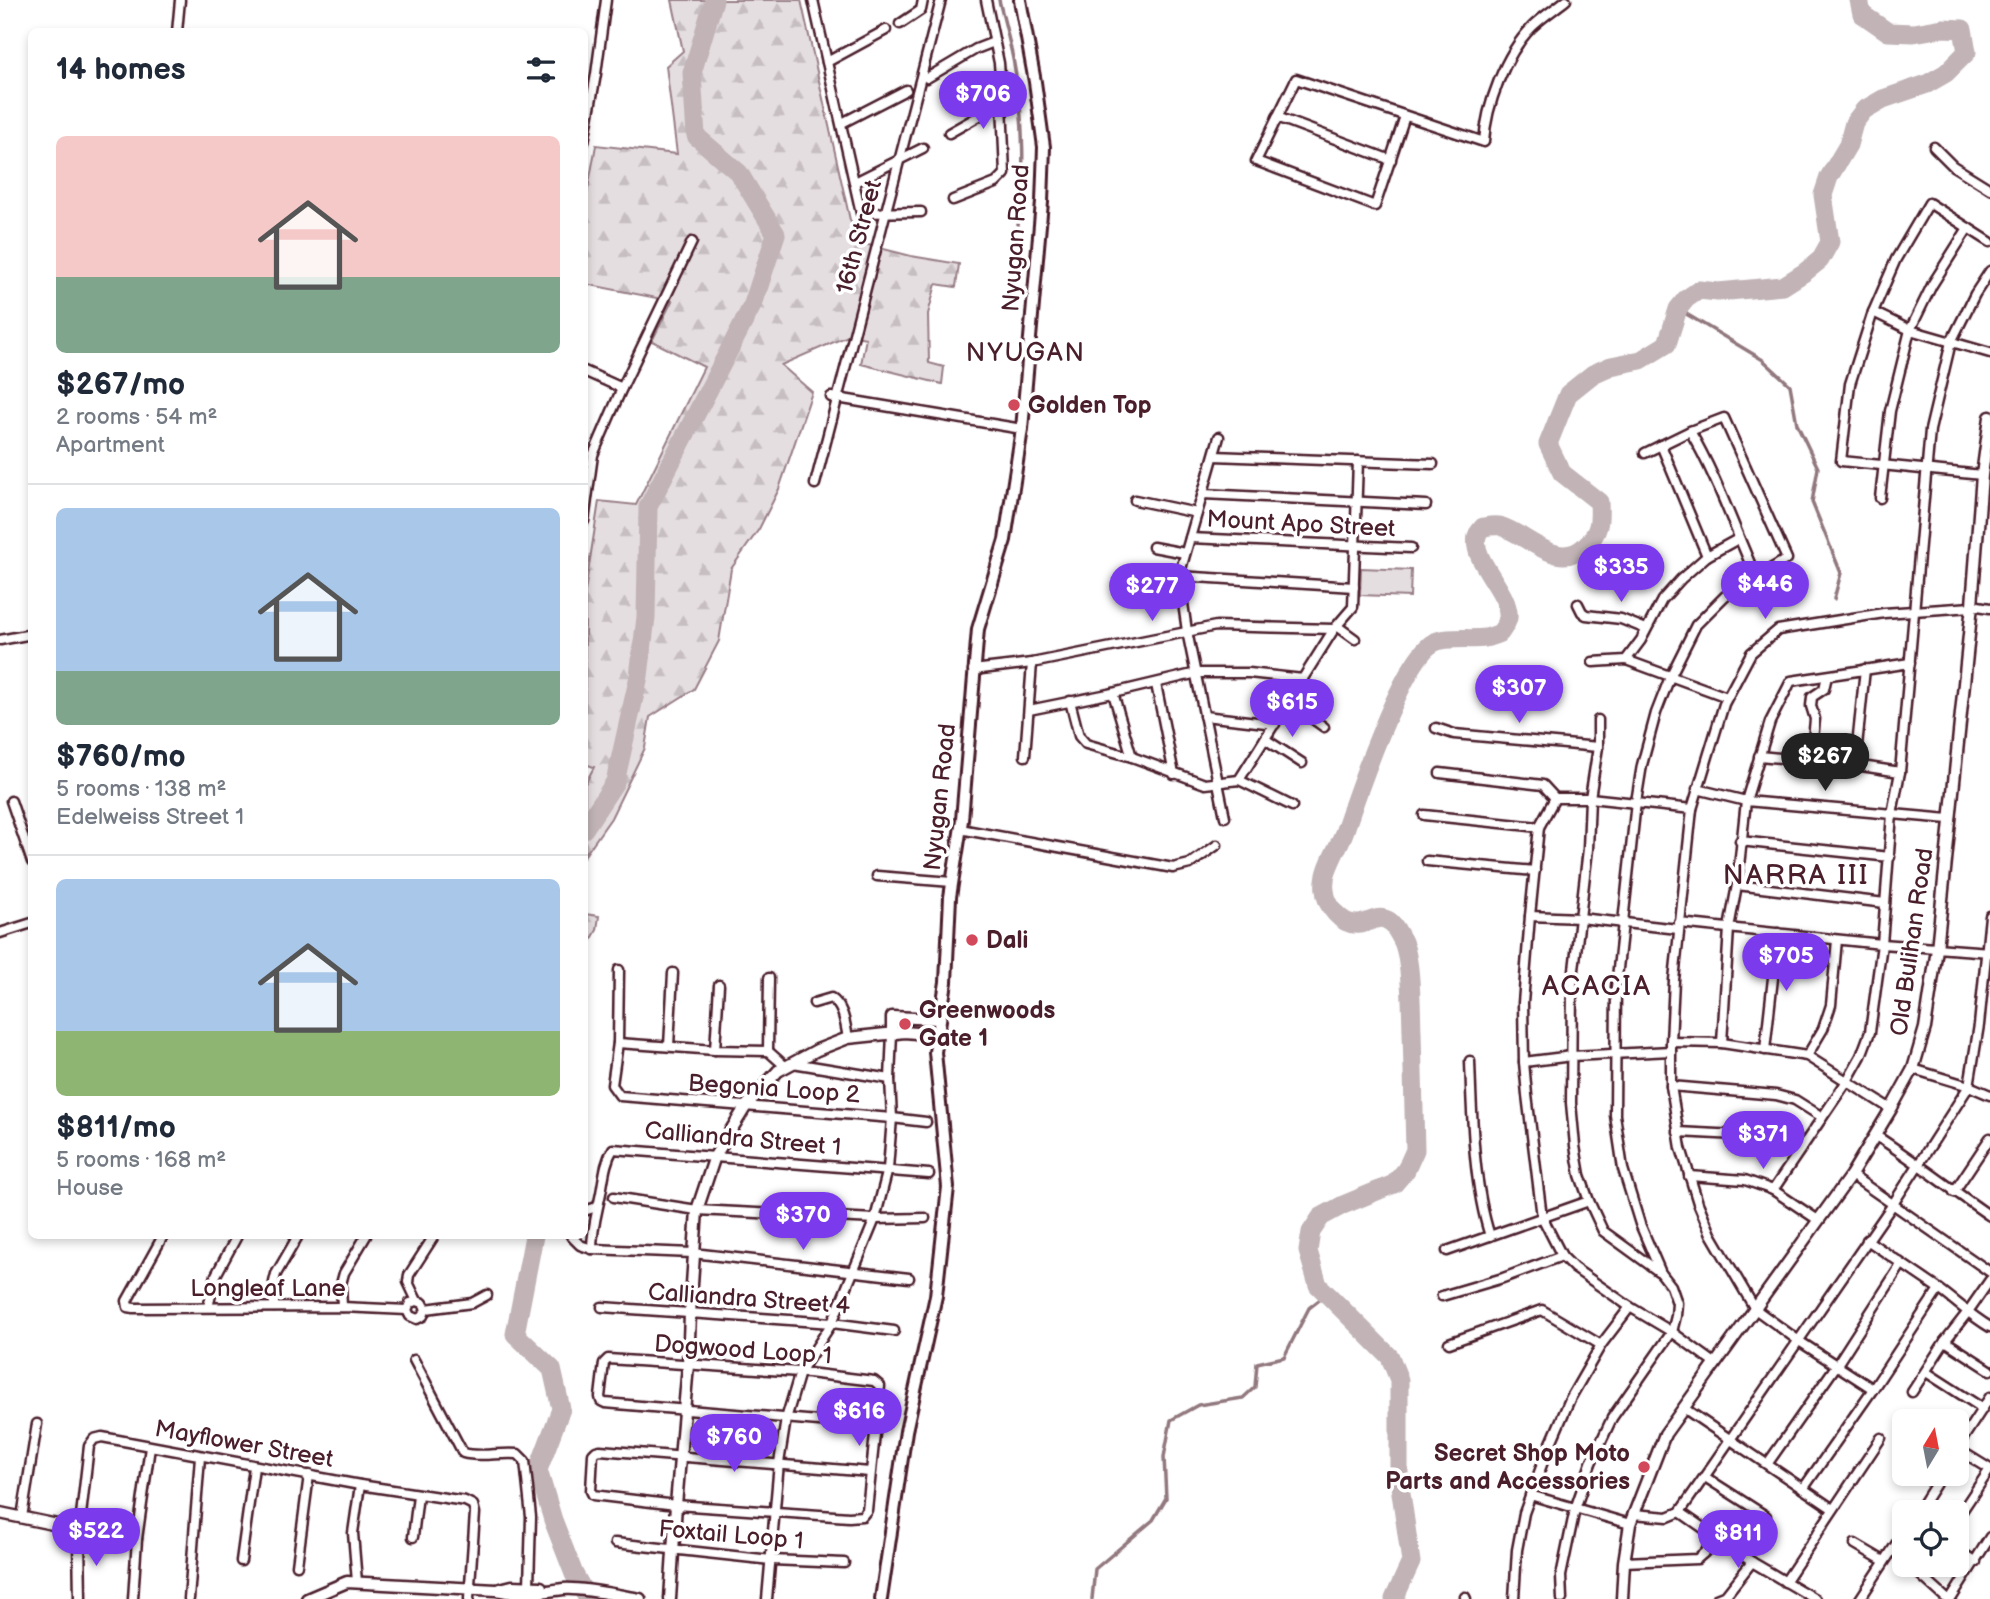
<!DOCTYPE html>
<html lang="en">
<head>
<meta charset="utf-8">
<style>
	body { margin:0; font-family:"Balsamiq Sans",sans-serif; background:#f2f2f3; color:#1f2937; height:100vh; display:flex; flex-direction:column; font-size:26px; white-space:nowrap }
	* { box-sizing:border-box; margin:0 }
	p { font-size:23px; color:#747a83 }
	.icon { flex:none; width:38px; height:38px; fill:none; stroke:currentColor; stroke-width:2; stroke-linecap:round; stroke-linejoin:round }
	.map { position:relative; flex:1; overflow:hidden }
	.panel { position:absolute; left:28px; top:28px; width:560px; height:1211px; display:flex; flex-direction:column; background:#fff; border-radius:10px; box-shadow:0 4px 10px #0003 }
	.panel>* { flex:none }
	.needle { width:46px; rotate:10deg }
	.fabs { position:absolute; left:1892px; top:1409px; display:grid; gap:14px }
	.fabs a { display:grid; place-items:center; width:77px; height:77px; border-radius:10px; background:#fff; box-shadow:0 4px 10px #0003; font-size:35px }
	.price { position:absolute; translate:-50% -60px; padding:0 16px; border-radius:24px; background:#7c3aed; color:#fff; font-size:23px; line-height:46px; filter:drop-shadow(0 2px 4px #0008) }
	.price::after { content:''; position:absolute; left:50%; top:42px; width:21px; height:16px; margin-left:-10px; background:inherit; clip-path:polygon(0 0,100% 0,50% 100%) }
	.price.current { background:#222; color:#fff }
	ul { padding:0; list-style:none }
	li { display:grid; align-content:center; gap:14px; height:371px; padding:0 28px }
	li+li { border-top:2px solid #e0e1e3 }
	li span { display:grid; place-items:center; height:217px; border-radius:10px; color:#555 }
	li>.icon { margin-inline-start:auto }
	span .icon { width:126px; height:126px; fill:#fffc; stroke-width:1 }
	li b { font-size:30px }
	h2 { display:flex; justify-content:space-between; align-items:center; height:84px; padding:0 28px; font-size:30px }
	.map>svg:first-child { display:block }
	.forest { fill:url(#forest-firs); stroke:#987e86; stroke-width:2 }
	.pitch { fill:#e5dee0; stroke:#987e86; stroke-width:2 }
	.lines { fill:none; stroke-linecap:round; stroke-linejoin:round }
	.stream { stroke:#91787e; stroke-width:3.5 }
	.river { stroke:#c1b3b6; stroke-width:19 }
	.minor-casing { stroke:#4a1f2b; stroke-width:13 }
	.tertiary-casing { stroke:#4a1f2b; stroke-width:15 }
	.secondary-casing { stroke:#4a1f2b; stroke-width:16 }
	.minor { stroke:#fff; stroke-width:8 }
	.tertiary { stroke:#fff; stroke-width:10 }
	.secondary { stroke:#fff; stroke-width:10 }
	.poi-dot { fill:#d1495b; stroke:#fff; stroke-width:2.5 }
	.labels { text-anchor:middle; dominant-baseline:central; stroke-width:7; stroke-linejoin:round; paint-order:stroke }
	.street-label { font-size:24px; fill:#4a1f2b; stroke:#fff }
	.poi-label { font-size:24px; font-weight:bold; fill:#4a1f2b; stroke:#fff; text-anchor:start }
	.neighbourhood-label { font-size:26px; letter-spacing:2px; fill:#4a1f2b; stroke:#fff }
	.quarter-label { font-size:28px; letter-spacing:2px; fill:#4a1f2b; stroke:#fff }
</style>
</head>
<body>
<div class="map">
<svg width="1990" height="1599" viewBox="0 0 1990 1599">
	<defs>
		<pattern id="forest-firs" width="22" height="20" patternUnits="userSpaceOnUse" patternTransform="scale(1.75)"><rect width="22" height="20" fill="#e5dee0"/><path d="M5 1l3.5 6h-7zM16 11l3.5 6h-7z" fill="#c6bec0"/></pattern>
	</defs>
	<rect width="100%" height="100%" fill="#fff"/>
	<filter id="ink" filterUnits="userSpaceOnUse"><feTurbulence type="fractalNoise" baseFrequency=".0143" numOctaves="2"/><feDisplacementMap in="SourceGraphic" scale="14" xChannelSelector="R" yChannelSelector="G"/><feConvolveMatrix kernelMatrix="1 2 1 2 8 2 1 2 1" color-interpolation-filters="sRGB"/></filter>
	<g filter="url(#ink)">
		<g class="forest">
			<polygon points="672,0 801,0 850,220 860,243 911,256 959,264 956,287 936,284 928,314 929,363 944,367 942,384 861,364 866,338 850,335 781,365 812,392 779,489 759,529 731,569 719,641 694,689 650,717 645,748 611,818 585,855 585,784 594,767 585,764 585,592 599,501 636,505 704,367 652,341 672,301 585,284 585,205 596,145 677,154 666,66 683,51"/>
			<polygon points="585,914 599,916 597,930 585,951"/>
		</g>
		<polygon class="pitch" points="1361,568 1411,570 1410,597 1360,595"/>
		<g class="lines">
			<g class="stream">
				<path d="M999 0C1004 21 1010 42 1014 64 1024 116 1026 179 1017 232"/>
				<polyline points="1678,309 1763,360 1790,385 1797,424 1818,468 1812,502 1841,573 1834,599"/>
				<polyline points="1092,1599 1095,1569 1153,1520 1166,1498 1164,1457 1171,1420 1198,1405 1243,1398 1255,1387 1257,1363 1284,1357 1309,1308 1327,1294"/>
			</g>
			<g class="river">
				<polyline points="584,829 615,782 639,676 646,617 648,507 753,304 776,234 739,173 696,136 692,73 714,0"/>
				<polyline points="534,1236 515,1334 552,1369 561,1409 538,1470 553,1520 574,1574 588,1599"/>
				<path d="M1394 1599 1411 1562 1399 1479V1380L1390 1357 1318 1285 1308 1251 1311 1232 1321 1217 1343 1205 1394 1184 1406 1170 1415 1150C1414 1111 1413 1071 1412 1032 1411 1010 1412 955 1401 938 1398 933 1394 924 1389 921 1377 914 1370 923 1359 924 1341 926 1326 905 1325 890 1322 870 1339 848 1345 830 1357 794 1403 660 1433 643 1446 636 1470 640 1485 638 1490 637 1495 635 1500 633 1503 629 1507 623 1508 618 1511 592 1471 562 1477 536 1478 532 1481 530 1483 527 1489 526 1495 525 1500 526 1527 534 1558 572 1585 546 1600 533 1600 521 1599 502L1562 473 1548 444 1568 394 1593 374 1611 366 1641 360 1667 344 1678 309 1686 299 1699 290 1718 292 1783 286 1805 272 1820 260 1830 242 1823 195 1829 177 1848 145 1854 123 1864 110 1883 99 1927 84 1946 73 1967 52 1963 29 1943 28 1914 33 1888 32 1862 14 1859 0"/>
			</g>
			<g class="minor-casing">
				<g id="minor">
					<polyline points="813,0 861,213 921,212"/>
					<polyline points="900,24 921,10 923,0"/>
					<polyline points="177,32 180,0"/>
					<polyline points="827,62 886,30"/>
					<polyline points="927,78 976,49 994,42"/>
					<path d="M1405 116 1375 206 1256 161 1296 79 1484 142C1486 106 1505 54 1532 27 1542 17 1555 9 1566 0"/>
					<polyline points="1277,117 1391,160"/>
					<polyline points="842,123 906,90"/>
					<polyline points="949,133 1002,103"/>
					<polyline points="584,142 596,74 606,0"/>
					<polyline points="1934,147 1953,166 1990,189"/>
					<polyline points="855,182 923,148"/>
					<polyline points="953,200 996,183 1005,174 1002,103 999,63 986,0"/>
					<polyline points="1873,312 1910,330 1990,353"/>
					<polyline points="584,371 622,388"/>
					<polyline points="831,397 1022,429"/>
					<path d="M1690 431C1717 477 1734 528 1756 577"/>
					<polyline points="1219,437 1179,576 1187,631 1225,817"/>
					<polyline points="1661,445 1707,556"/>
					<polyline points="1214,456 1433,464"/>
					<polyline points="1982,475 1841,461 1850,384 1873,312 1896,259 1929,203 1990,242"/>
					<polyline points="815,484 941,0"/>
					<polyline points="1203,494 1426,505"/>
					<polyline points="1880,498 1890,411 1910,330 1932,285 1968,228"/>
					<polyline points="1135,500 1197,513"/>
					<polyline points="584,521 593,455 622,388 692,242"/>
					<polyline points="1190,538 1411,548"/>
					<polyline points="1153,547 1185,553"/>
					<polyline points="1179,576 1354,587"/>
					<polyline points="1578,604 1582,612 1586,615 1621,619 1646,629"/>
					<polyline points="1972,605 1990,608"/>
					<polyline points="1337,626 1355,639"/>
					<polyline points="0,640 32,634"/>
					<polyline points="1626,660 1727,697"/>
					<polyline points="1593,662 1626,660 1641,640 1662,600 1681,579 1707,556 1738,539"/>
					<polyline points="973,670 1032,663 1216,626 1334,629"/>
					<polyline points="1156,684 1174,774"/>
					<polyline points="1113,693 1132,757"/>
					<polyline points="1070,701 1079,736 1086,744 1132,757 1205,784 1239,780 1334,629 1353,607 1358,461"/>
					<polyline points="1289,702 1324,727"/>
					<polyline points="1029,710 1113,693 1197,673 1249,673 1303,679"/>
					<polyline points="1204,716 1275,724"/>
					<polyline points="1598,720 1598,747 1590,798 1588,849 1572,987 1571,1103 1575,1146 1580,1175 1589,1201 1603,1231 1658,1271"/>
					<polyline points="1436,728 1454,734 1598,747"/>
					<polyline points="1265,739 1302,763"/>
					<polyline points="1025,756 1032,663"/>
					<polyline points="1759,756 1855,765 1900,772"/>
					<polyline points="1811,761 1815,719 1811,706 1812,697 1824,689 1827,676"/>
					<polyline points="1855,765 1865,669"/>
					<polyline points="1440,773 1543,785 1555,798"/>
					<polyline points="1239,780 1292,806"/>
					<polyline points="1697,789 1746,801 1949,819"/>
					<polyline points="11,801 32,862"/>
					<polyline points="1692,809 1724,704 1751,653 1778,630 1884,613 1972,607"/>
					<polyline points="1424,815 1539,827"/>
					<polyline points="960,829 1173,868 1190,864 1217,845"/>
					<polyline points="1740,841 1890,857"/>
					<polyline points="1427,861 1535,871"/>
					<polyline points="877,876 952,882"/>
					<polyline points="1737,885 1885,903"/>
					<polyline points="1530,916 1580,918 1678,929"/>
					<polyline points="1679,923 1882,944 1990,952"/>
					<polyline points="0,933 32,923"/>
					<polyline points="619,970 618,1043 612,1085 620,1096 892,1118 926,1122"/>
					<path d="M814 1003 831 998C844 1007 845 1023 848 1038"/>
					<polyline points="1671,1042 1722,1043 1807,1056 1891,1109"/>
					<polyline points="618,1043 715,1050 768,1051 786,1067"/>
					<polyline points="1722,1043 1729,928 1737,885 1746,801 1770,722 1791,681 1910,663"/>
					<polyline points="669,1046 673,973"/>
					<polyline points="715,1050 719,985"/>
					<polyline points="1765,1050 1778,933"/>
					<polyline points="768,1051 769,978"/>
					<polyline points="1807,1056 1823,1029 1831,1005 1837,940"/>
					<path d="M1470 1061C1472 1115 1473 1184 1490 1236"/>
					<polyline points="1524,1062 1572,1056 1671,1051"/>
					<polyline points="793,1063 890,1079"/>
					<polyline points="1913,1069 1969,1086 1990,1095"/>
					<polyline points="1671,1086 1776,1095 1795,1100 1822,1117"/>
					<polyline points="1678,1132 1757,1136 1779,1141 1797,1153"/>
					<path d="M1875 1135C1915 1161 1951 1189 1990 1216"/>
					<polyline points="1851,1175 1990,1272"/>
					<polyline points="1689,1176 1745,1180 1773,1190 1818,1220"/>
					<polyline points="1773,1190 1847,1081 1861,1056 1870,1032 1882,944 1892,814 1900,772 1930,430 1951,342 1975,294 1990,271"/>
					<polyline points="1954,1192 1990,1138"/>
					<polyline points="614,1197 697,1210 875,1219 925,1218"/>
					<polyline points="584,1211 597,1207"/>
					<polyline points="163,1236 127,1301 128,1307 134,1308 342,1307 407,1310"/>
					<polyline points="571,1236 580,1245 592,1249 693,1253 909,1278"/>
					<path d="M592 1249C592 1228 597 1213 601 1193 604 1177 605 1162 613 1149L929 1174"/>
					<polyline points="1447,1251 1589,1201"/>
					<path d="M1939 1289C1957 1302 1971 1316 1990 1327"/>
					<polyline points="1442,1296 1503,1278 1562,1256"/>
					<polyline points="417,1301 410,1303 407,1310 410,1316 417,1319 423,1316 426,1309 423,1303 417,1301 408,1282 409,1275 434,1236"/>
					<polyline points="208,1307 216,1275 237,1236"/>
					<polyline points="274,1307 274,1282 276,1274 298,1236"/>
					<polyline points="342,1307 341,1284 344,1273 366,1236"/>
					<polyline points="602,1307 832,1323 894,1331"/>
					<polyline points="426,1309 472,1303 487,1295"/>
					<polyline points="1945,1341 1990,1370"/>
					<polyline points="1449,1343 1542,1310 1601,1345"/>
					<path d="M414 1360 463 1453C481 1458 499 1452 518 1454L525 1461 531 1517 529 1586"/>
					<polyline points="1716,1364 1672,1332 1630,1307 1574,1268 1562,1256 1542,1217 1527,1095 1524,1062 1523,1003 1530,916 1539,827 1555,798 1590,798 1692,809 1674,980 1671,1042 1671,1086 1681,1148 1698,1203 1711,1234 1755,1309 1799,1341 1873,1389"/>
					<polyline points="1926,1372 1982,1408"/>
					<polyline points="1912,1392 1945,1341 1967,1313 1990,1280"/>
					<polyline points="1685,1409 1833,1509"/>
					<polyline points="1956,1448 1990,1469 1956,1520"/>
					<polyline points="1956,1449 1990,1397"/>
					<polyline points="1768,1463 1836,1366 1901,1265"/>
					<polyline points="870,1472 600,1450 596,1451 593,1454 591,1491 593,1495 676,1505 849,1517 862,1516 867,1510 880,1386 874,1381 800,1372 608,1359 604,1363 600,1397 601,1401 605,1403 877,1426"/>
					<polyline points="1705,1477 1766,1516"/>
					<polyline points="1803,1489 1873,1389 1939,1289 1867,1240"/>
					<polyline points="1530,1495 1630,1524"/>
					<polyline points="1680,1512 1752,1562 1815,1599"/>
					<polyline points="1918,1512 1942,1474"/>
					<polyline points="1633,1514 1668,1517 1680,1512 1893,1204 1969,1086 1979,1025 1990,916"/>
					<polyline points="22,1517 37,1424"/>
					<polyline points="80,1524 89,1446 94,1439 102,1437 360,1485 465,1501 473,1505 475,1513 469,1599"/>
					<polyline points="84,1531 137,1539"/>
					<polyline points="413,1537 418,1495"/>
					<polyline points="615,1543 771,1560 844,1563"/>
					<polyline points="1855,1544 1884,1561"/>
					<polyline points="1956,1549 1976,1562"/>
					<polyline points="241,1561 254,1467"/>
					<polyline points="1624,1562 1697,1559 1705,1552 1715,1537"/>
					<polyline points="1904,1564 1917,1572 1947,1599"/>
					<polyline points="297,1565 309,1475"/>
					<polyline points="357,1582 353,1533 360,1485"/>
					<polyline points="1785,1582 1881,1438"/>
					<polyline points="1465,1597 1466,1599"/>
					<polyline points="133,1599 137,1539 150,1447"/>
					<polyline points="189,1599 200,1457"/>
					<polyline points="767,1599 779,1463 786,1419 800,1372 832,1323 875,1219 888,1169 892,1118 890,1079 892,1033"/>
					<polyline points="1514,1599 1517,1550 1524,1513 1544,1459 1570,1399 1601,1345 1630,1307"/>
					<polyline points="1562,1599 1561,1576 1575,1509 1591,1463 1612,1418 1672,1332 1676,1316 1677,1303 1671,1286 1661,1273 1640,1224 1623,1169 1615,1115 1616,987 1636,802 1642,765 1656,713 1670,677 1696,625 1725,596 1787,559 1724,418 1690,431 1645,453"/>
					<polyline points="1716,1599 1726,1595 1752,1562"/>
					<polyline points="1860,1599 1904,1532"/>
					<polyline points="1951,1599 1990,1537"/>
				</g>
			</g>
			<g class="tertiary-casing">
				<g id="tertiary">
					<polyline points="892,1033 892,1017 939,1019"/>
					<path d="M0 1513 67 1527 69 1524C76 1520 82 1523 84 1531L79 1539"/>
					<polyline points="67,1527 66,1532 71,1538 79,1539"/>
					<polyline points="79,1539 80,1599"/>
					<polyline points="500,1589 512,1586 541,1587"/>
					<path d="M307 1599 347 1582 496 1590C519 1596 540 1592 563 1589 582 1587 620 1596 640 1599"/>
					<polyline points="670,1599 676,1505 688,1365 690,1314 697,1210 715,1156 746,1106 778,1071 817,1050 848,1038 905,1032 937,1035"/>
					<polyline points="1622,1599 1624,1562 1630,1524 1665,1434 1851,1175 1891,1109 1913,1069 1925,1028 1937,949 1972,605 1982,475 1990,417"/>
				</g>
			</g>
			<g class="secondary-casing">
				<polyline id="secondary" points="881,1599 906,1431 936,1296 948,1187 935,1052 946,982 950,897 962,820 978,629 1005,540 1022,429 1042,202 1044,147 1035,82 1020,0"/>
			</g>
			<use href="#minor" class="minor"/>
			<use href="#tertiary" class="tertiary"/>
			<use href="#secondary" class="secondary"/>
		</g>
	</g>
	<g class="poi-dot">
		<circle cx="1014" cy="405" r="7"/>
		<circle cx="972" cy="940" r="7"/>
		<circle cx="905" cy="1024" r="7"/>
		<circle cx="1644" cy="1467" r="7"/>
	</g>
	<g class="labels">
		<g class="street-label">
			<text transform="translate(859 237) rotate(-75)">16th Street</text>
			<text transform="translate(1016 238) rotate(-86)">Nyugan Road</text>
			<text transform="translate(1301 524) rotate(3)">Mount Apo Street</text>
			<text transform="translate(940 797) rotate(-84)">Nyugan Road</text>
			<text transform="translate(1912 942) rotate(-82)">Old Bulihan Road</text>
			<text transform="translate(774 1089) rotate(4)">Begonia Loop 2</text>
			<text transform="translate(743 1139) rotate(5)">Calliandra Street 1</text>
			<text x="268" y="1288">Longleaf Lane</text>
			<text transform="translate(749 1299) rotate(4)">Calliandra Street 4</text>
			<text transform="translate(743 1350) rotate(4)">Dogwood Loop 1</text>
			<text transform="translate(244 1444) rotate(10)">Mayflower Street</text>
			<text transform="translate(731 1535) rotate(5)">Foxtail Loop 1</text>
		</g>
		<g class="poi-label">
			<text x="1028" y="405">Golden Top</text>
			<text x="986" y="940">Dali</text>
			<text x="919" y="1010">Greenwoods<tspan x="919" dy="28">Gate 1</tspan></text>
			<text x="1630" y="1453" text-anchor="end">Secret Shop Moto<tspan x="1630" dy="28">Parts and Accessories</tspan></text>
		</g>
		<g class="neighbourhood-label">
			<text x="1026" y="353">NYUGAN</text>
		</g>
		<g class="quarter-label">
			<text x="1796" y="875">NARRA III</text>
			<text x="1597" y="986">ACACIA</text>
		</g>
	</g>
</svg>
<div class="fabs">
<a><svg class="needle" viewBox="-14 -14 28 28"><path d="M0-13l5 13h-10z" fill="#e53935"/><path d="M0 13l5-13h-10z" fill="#747a83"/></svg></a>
<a><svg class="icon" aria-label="locate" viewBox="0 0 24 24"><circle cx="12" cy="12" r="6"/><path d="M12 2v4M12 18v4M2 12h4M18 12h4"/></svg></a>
</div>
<b class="price" style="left:983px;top:131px">$706</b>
<b class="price" style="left:1621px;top:604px">$335</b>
<b class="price" style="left:1765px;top:621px">$446</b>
<b class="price" style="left:1152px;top:623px">$277</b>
<b class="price" style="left:1519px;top:725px">$307</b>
<b class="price" style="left:1292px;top:739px">$615</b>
<b class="price current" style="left:1825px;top:793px">$267</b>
<b class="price" style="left:1786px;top:993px">$705</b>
<b class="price" style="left:1763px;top:1171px">$371</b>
<b class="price" style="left:803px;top:1252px">$370</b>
<b class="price" style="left:859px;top:1448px">$616</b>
<b class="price" style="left:734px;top:1474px">$760</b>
<b class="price" style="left:96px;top:1568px">$522</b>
<b class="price" style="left:1738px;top:1570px">$811</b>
<section class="panel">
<h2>14 homes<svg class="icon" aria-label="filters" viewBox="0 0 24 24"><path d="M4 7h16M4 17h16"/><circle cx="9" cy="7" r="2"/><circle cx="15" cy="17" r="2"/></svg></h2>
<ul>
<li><span style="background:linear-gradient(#f6c9c9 65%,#7fa58c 0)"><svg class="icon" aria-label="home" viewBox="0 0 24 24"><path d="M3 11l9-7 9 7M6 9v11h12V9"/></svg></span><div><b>$267/mo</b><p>2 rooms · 54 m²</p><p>Apartment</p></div></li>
<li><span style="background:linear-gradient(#a9c7e8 75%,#7fa58c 0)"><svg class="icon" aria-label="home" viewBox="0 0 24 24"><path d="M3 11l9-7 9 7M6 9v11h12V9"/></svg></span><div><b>$760/mo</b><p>5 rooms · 138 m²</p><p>Edelweiss Street 1</p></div></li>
<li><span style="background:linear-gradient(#a9c7e8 70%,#8fb573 0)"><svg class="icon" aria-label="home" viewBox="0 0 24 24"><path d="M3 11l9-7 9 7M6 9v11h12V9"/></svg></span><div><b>$811/mo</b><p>5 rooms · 168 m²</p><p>House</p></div></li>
</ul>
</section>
</div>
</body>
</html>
